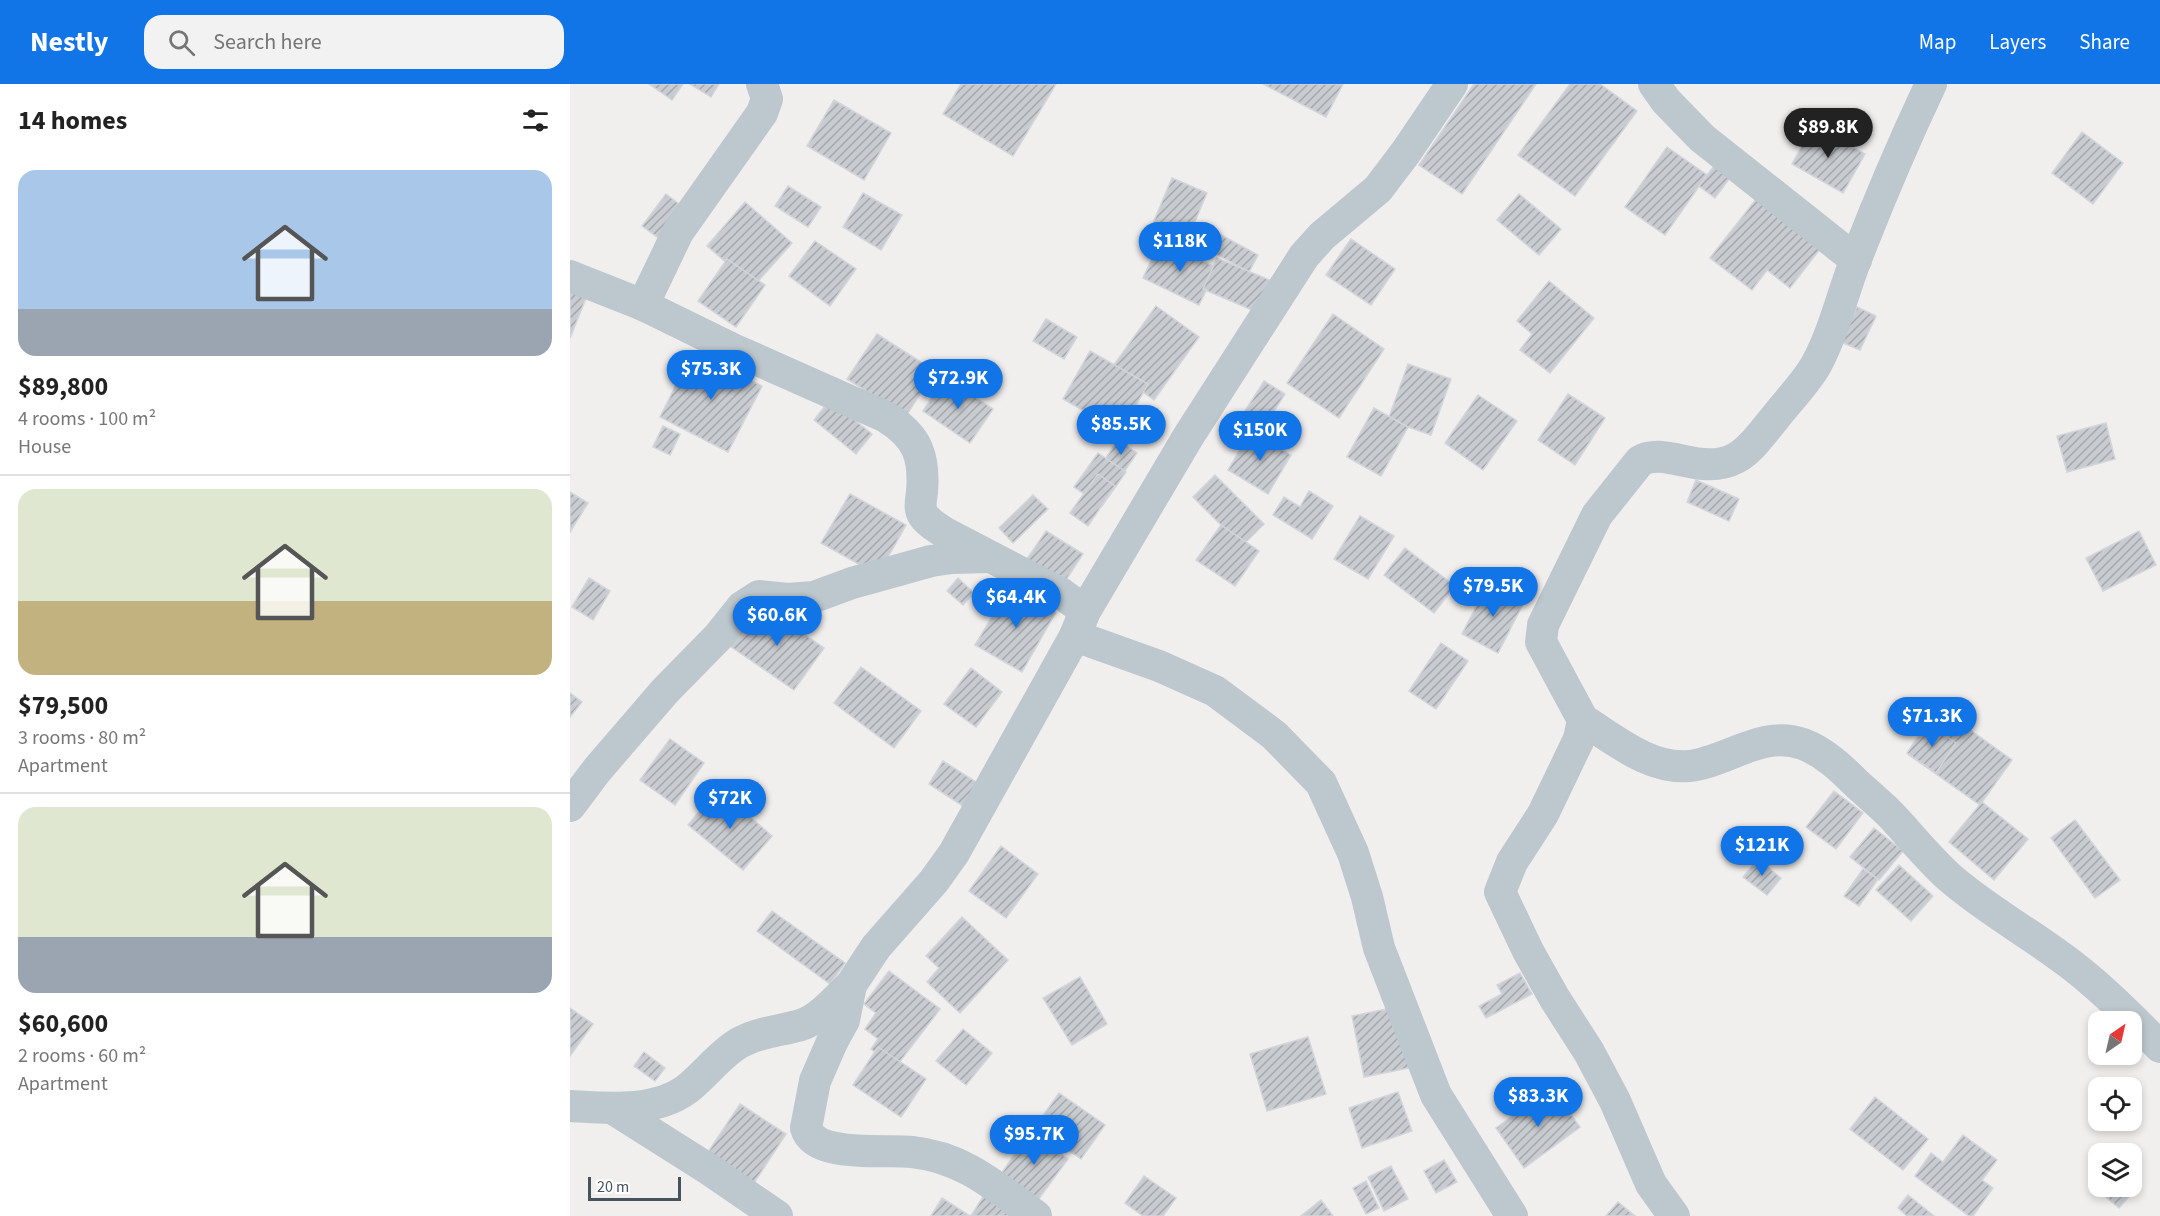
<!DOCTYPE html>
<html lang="en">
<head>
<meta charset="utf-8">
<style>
	body { margin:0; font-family:"Source Sans 3",sans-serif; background:#f2f2f2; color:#222; height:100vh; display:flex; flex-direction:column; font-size:22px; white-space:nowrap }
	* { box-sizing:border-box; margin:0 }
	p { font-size:20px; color:#767676 }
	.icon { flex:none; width:33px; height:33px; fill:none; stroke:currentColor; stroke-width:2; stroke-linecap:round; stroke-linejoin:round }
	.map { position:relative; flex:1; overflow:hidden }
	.sheet { display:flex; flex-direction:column; background:#fff; width:570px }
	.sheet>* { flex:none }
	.needle { width:39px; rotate:34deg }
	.fabs { position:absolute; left:1518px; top:927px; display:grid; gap:12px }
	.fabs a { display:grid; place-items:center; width:54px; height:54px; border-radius:12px; background:#fff; box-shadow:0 3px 9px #0003; font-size:30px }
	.scale { position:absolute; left:18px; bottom:15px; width:93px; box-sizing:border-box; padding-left:6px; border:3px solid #46535d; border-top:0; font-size:16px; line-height:21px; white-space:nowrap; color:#46535d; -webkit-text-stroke:4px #fff; paint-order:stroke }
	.price { position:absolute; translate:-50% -51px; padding:0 14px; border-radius:21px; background:#1275e7; color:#fff; font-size:20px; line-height:39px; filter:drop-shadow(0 2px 3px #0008) }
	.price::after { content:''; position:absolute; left:50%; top:36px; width:18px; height:14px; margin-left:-9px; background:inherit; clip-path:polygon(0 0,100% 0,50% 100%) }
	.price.on { background:#222; color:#fff }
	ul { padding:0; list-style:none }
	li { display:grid; align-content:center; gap:12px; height:318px; padding:0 18px }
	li+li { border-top:2px solid #e0e0e0 }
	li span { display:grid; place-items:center; height:186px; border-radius:18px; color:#555 }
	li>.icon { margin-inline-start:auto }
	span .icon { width:108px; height:108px; fill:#fffc; stroke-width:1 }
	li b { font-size:26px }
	h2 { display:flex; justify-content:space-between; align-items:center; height:72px; padding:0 18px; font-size:26px }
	header { display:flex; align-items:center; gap:36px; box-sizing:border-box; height:84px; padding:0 30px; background:#1275e7; color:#fff }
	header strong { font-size:28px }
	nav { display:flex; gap:33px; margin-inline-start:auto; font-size:21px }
	.search { width:420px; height:54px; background:#f2f2f2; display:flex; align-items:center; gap:15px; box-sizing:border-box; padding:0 21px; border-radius:18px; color:#767676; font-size:22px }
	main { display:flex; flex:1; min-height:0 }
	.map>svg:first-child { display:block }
	.building { fill:url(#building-hatch); stroke:#d2d5da; stroke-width:1.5 }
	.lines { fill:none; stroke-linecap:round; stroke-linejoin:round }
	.minor { stroke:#bcc7ce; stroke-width:32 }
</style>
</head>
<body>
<header>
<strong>Nestly</strong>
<div class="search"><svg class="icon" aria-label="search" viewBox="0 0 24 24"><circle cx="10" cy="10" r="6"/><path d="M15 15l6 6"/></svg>Search here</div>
<nav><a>Map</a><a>Layers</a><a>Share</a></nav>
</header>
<main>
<section class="sheet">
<h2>14 homes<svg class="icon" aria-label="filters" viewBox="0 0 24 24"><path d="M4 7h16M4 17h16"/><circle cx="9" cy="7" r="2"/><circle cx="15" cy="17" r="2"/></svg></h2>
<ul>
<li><span style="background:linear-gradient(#a9c7e8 75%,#9aa5b1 0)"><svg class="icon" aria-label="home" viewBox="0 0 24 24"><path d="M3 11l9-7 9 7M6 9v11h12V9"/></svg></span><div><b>$89,800</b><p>4 rooms · 100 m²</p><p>House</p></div></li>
<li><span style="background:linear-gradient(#dfe7d0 60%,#c2b280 0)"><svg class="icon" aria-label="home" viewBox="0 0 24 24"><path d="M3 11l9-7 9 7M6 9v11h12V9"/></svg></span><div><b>$79,500</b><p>3 rooms · 80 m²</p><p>Apartment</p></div></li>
<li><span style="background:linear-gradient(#dfe7d0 70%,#9aa5b1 0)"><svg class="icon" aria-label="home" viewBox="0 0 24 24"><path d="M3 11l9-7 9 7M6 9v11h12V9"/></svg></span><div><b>$60,600</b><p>2 rooms · 60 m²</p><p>Apartment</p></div></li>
</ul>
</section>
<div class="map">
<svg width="1590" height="1132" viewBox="0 0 1590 1132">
	<defs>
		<pattern id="building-hatch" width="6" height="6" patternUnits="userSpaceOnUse" patternTransform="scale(1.5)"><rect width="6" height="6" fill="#c8ccd1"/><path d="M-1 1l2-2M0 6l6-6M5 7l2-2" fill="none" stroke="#a4a8ad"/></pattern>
	</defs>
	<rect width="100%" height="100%" fill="#f1eeee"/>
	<g class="building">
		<polygon points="79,0 113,0 102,16"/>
		<polygon points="120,0 149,0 141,13"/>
		<polygon points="391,0 486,0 443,72 373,30"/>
		<polygon points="693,0 773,0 756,33"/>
		<polygon points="904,0 966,0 892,110 849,81"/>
		<polygon points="1000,0 1030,0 1067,27 1005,112 948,71"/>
		<polygon points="264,16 321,49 294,96 237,62"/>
		<polygon points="1244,41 1295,70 1273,109 1222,80"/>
		<polygon points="1512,48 1553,79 1523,120 1482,89"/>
		<polygon points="1097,63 1137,91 1095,151 1055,123"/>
		<polygon points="1152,71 1168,83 1145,114 1129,102"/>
		<polygon points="602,94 637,109 618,154 583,139"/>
		<polygon points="218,102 251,123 238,143 205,122"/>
		<polygon points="293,109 332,131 311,166 273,143"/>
		<polygon points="96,110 118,127 94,158 72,142"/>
		<polygon points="949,110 991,145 969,171 927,136"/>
		<polygon points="1190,110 1250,165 1220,204 1197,186 1182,206 1140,174"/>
		<polygon points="175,118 222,159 184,202 137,162"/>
		<polygon points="642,146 688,171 679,188 633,163"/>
		<polygon points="781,155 825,185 801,221 756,191"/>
		<polygon points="591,156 647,184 629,221 573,194"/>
		<polygon points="245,157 286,185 260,222 219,192"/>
		<polygon points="647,174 702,197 689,229 633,205"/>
		<polygon points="157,175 195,201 166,243 128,217"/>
		<polygon points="979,197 1024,234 980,289 950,266 962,250 947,237"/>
		<polygon points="0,205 17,212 0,254"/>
		<polygon points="586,222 629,253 584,316 541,285"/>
		<polygon points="1287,223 1306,232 1290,266 1271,258"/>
		<polygon points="763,230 814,265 769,334 717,299"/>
		<polygon points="476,235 507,253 494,275 463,257"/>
		<polygon points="307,250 365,287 336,332 277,295"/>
		<polygon points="123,267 192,302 158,368 90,333"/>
		<polygon points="520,267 578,300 551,348 493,315"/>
		<polygon points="838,280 881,295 861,351 818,336"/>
		<polygon points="375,293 423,325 400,359 353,327"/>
		<polygon points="694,297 715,310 689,351 668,338"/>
		<polygon points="998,310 1035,334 1005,381 968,356"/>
		<polygon points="908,311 947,337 913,386 875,359"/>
		<polygon points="260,316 302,350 286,370 244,336"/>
		<polygon points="804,324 838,343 811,392 777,373"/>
		<polygon points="1536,339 1545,375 1497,388 1487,352"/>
		<polygon points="93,342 110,350 100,371 83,363"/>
		<polygon points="681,347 721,371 698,410 658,386"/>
		<polygon points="548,356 567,369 554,388 535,375"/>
		<polygon points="528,369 556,388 532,422 504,403"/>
		<polygon points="528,390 545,402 518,442 500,429"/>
		<polygon points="645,391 694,440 672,462 623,413"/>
		<polygon points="1126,396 1169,415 1159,437 1117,418"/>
		<polygon points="739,407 763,422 742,455 703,431 714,413 730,423"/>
		<polygon points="0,408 18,419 0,448"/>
		<polygon points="280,410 336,441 308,491 251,459"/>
		<polygon points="463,411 478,425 443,459 429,444"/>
		<polygon points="790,432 824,452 798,495 764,475"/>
		<polygon points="651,441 689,467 665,502 626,476"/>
		<polygon points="476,447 513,470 494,499 457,475"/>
		<polygon points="1569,447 1586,481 1533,507 1516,474"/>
		<polygon points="835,464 885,502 864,529 814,491"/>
		<polygon points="19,494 40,507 23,536 2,523"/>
		<polygon points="388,494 404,509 393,521 377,507"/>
		<polygon points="918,500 954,518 928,569 892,550"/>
		<polygon points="441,501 486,528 452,588 405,561"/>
		<polygon points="189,519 254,564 224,606 160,562"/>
		<polygon points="871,559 898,577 866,625 839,607"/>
		<polygon points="291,583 351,627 324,664 264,619"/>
		<polygon points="401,584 432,608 406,643 374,620"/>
		<polygon points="0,609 12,618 0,633"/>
		<polygon points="1371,625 1442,676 1410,721 1339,671"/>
		<polygon points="1357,639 1386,659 1366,689 1337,669"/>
		<polygon points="100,655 134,679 105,721 70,696"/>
		<polygon points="373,677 414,703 399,726 359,700"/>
		<polygon points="148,705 202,752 173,786 118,741"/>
		<polygon points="1264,707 1293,729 1266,765 1236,743"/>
		<polygon points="1412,718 1458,755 1424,796 1379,758"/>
		<polygon points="1505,736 1550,796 1525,814 1481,754"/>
		<polygon points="1304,744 1333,767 1309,796 1280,773"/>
		<polygon points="431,762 468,790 436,834 399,807"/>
		<polygon points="1188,775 1211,794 1197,811 1173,793"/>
		<polygon points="1329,781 1363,812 1341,837 1306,806"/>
		<polygon points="1293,785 1308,795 1289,822 1274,812"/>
		<polygon points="202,827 275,879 260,900 187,847"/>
		<polygon points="392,833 438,876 390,929 357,898 369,884 356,872"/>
		<polygon points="319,887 370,925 325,984 301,965 308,955 295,945 306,929 294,920"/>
		<polygon points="950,889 962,910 916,934 909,922 932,910 927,901"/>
		<polygon points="510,893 537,940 502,961 473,914"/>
		<polygon points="827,923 839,984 794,993 782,932"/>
		<polygon points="0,924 23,940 0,972"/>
		<polygon points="393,945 422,969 396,1001 366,977"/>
		<polygon points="738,953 756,1010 697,1027 680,970"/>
		<polygon points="308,963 356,995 331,1033 283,1001"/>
		<polygon points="74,968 95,984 85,997 64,982"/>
		<polygon points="982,1004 1010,1043 954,1084 926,1044"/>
		<polygon points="828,1008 842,1047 792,1064 779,1024"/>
		<polygon points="489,1009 535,1041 511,1075 465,1043"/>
		<polygon points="1305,1013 1358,1055 1333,1086 1280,1045"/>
		<polygon points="170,1020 216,1050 184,1099 138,1068"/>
		<polygon points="460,1048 498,1075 468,1116 431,1090"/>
		<polygon points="1393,1051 1427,1076 1412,1096 1423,1104 1403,1132 1399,1132 1345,1092 1361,1069 1373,1078"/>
		<polygon points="874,1076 887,1098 866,1109 854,1087"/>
		<polygon points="821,1082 838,1115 814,1127 798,1093"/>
		<polygon points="574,1092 606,1114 593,1132 573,1132 555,1119"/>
		<polygon points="796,1097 809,1124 796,1130 783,1104"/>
		<polygon points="1528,1097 1528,1102 1559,1102 1564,1107 1549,1124 1524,1103"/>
		<polygon points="414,1111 446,1132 401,1132"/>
		<polygon points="1338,1111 1364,1132 1337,1132 1328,1124"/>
		<polygon points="372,1114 400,1132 361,1132"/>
		<polygon points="751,1116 763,1132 731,1132"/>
		<polygon points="1048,1118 1065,1132 1036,1132"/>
	</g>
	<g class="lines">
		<g class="minor">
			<polyline points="1084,0 1096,17 1132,54 1286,176"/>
			<path d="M0 192 73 221 165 266 316 333C347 352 355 372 352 408 351 416 349 424 353 431 358 439 368 444 375 449L492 510 515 527"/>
			<polyline points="73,221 108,148 192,29 197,15 192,0"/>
			<polyline points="505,552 589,582 645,607 704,651 751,699 783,769 797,813 809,864 866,1011 942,1132"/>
			<path d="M1013 636C1044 655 1080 686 1119 682 1157 678 1193 645 1233 660 1254 668 1271 684 1287 700 1298 710 1310 720 1320 730 1340 751 1358 774 1379 793 1419 828 1467 853 1508 886 1537 909 1564 936 1590 963"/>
			<polyline points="0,722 27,686 95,607 148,553 172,523 189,512 218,515 244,513 282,499 361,477 382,474 420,473"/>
			<path d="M0 1022C37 1024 85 1029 117 1005 135 991 149 971 169 959 188 948 210 947 231 941 250 935 267 914 281 901"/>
			<polyline points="42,1024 140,1086 207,1132"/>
			<path d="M466 1132C426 1103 393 1073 342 1068 316 1065 245 1075 236 1044L245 997 262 958 274 936 281 901 306 863 364 797 384 769 505 552 515 527 618 353 734 172 752 152 808 105 836 68 882 0"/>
			<path d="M1104 1132 1081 1100 1045 1017 1019 968 985 915 958 867 930 808 942 778 973 730 1009 655 1013 636 971 558 973 541 1027 431 1070 377C1096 362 1131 393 1166 374 1181 366 1193 348 1204 335 1217 318 1235 300 1246 281 1264 248 1272 211 1286 175 1309 116 1334 57 1361 0"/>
		</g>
	</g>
</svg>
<div class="fabs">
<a><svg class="needle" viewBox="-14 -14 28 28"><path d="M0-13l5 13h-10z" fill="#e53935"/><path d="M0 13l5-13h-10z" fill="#767676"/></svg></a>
<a><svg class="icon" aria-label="locate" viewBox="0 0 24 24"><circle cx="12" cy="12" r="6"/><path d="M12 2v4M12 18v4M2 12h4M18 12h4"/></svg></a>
<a><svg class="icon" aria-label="layers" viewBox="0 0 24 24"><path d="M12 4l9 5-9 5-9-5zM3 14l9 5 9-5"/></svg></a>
</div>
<div class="scale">20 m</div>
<b class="price on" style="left:1258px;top:75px">$89.8K</b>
<b class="price" style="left:610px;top:189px">$118K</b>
<b class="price" style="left:141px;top:317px">$75.3K</b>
<b class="price" style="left:388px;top:326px">$72.9K</b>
<b class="price" style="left:551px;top:372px">$85.5K</b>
<b class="price" style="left:690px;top:378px">$150K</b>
<b class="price" style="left:923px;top:534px">$79.5K</b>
<b class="price" style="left:446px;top:545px">$64.4K</b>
<b class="price" style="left:207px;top:563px">$60.6K</b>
<b class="price" style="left:1362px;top:664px">$71.3K</b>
<b class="price" style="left:160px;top:746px">$72K</b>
<b class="price" style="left:1192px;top:793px">$121K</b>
<b class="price" style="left:968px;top:1044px">$83.3K</b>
<b class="price" style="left:464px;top:1082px">$95.7K</b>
</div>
</main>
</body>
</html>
